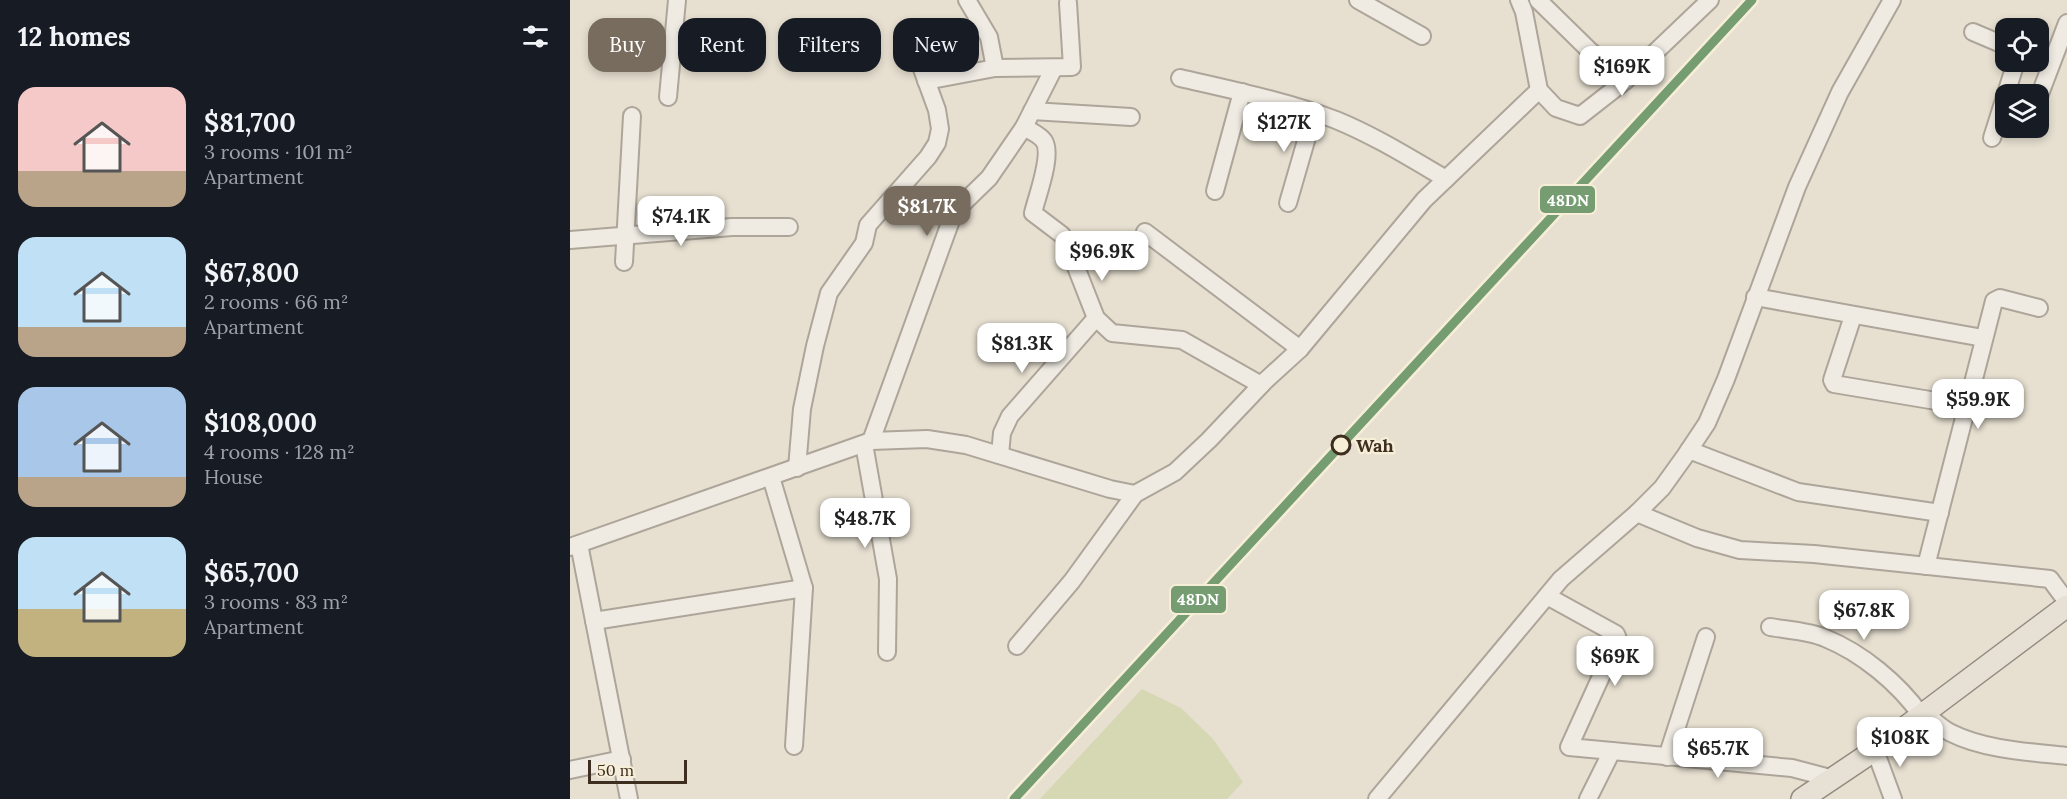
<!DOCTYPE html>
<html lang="en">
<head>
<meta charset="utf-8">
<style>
	body { margin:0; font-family:Lora,serif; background:#242831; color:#f1f3f6; height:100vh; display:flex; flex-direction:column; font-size:22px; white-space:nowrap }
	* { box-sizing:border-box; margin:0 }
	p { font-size:20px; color:#9ea1a6 }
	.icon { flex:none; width:33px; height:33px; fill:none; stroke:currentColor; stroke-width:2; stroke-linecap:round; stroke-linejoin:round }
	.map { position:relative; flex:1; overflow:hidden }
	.panel { display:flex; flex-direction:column; background:#171b24; width:570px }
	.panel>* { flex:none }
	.hud { position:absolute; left:18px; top:18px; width:570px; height:54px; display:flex; gap:12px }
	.fabs { position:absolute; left:1425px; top:18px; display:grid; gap:12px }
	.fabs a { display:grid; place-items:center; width:54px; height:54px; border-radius:12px; background:#171b24; box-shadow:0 3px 9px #0003; font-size:30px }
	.scale { position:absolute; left:18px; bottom:15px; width:99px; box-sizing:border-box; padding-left:6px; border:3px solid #3d2e20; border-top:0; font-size:16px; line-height:21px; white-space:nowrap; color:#3d2e20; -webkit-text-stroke:4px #f7eed8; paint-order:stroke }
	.price { position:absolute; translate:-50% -51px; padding:0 14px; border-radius:12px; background:#fff; color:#222; font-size:20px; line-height:39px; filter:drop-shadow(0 2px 3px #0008) }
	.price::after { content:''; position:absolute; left:50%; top:36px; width:18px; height:14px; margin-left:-9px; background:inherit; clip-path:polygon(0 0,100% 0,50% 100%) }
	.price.active { background:#786c5e; color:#fff }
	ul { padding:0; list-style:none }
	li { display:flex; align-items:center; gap:18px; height:150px; padding:0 18px }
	li span { display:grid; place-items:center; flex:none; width:168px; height:120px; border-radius:18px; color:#555 }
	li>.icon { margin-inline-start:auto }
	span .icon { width:72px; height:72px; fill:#fffc; stroke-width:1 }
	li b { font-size:26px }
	h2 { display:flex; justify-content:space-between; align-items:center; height:72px; padding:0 18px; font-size:26px }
	.chip { padding:0 21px; border-radius:18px; background:#171b24; box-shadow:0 3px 9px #0003; font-size:21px; line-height:54px }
	.chip.active { background:#786c5e; color:#fff }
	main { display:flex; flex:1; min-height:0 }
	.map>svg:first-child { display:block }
	.green { fill:#d6d7b3 }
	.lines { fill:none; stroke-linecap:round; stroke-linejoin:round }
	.minor-casing { stroke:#ada599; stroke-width:20 }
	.major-casing { stroke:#928b80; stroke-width:24 }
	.minor { stroke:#efebe3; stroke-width:16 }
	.major { stroke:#e6e1d4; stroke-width:21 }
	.rail-1-casing { stroke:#f7eed8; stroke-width:14 }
	.rail-1 { stroke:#759d71; stroke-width:9 }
	.stop-dot { fill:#f7eed8; stroke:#3d2e20; stroke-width:3 }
	.labels { text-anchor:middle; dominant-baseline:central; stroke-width:4.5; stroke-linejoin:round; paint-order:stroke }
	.stop-label { font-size:18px; font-weight:bold; fill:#3d2e20; stroke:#f7eed8; text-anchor:start }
	.line-badge { stroke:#f7eed8; stroke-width:2 }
	.badge-label { font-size:16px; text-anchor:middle; font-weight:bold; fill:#fff }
</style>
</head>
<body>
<main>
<section class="panel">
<h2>12 homes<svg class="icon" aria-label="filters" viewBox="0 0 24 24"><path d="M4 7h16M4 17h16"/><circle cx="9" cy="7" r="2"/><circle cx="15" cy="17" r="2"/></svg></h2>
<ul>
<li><span style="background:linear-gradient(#f6c9c9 70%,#b9a48a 0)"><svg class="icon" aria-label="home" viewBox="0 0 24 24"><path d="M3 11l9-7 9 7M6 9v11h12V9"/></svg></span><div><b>$81,700</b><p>3 rooms · 101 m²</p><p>Apartment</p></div></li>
<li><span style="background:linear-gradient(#bfe0f5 75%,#b9a48a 0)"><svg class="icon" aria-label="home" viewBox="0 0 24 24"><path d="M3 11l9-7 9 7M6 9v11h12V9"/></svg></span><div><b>$67,800</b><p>2 rooms · 66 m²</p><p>Apartment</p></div></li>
<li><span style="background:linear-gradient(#a9c7e8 75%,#b9a48a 0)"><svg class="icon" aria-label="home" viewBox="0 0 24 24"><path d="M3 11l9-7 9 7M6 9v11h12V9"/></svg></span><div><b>$108,000</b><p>4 rooms · 128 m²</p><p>House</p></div></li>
<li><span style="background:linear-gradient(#bfe0f5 60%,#c2b280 0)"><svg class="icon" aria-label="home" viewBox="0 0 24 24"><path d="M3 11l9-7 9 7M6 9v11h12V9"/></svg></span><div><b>$65,700</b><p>3 rooms · 83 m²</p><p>Apartment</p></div></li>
</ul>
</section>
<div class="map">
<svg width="1497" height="799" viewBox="0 0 1497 799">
	<rect width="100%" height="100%" fill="#e7e0d1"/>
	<polygon class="green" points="572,689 611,708 643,739 673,782 657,799 470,799"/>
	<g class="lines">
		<g class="minor-casing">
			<g id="minor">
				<polyline points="397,0 419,37 425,68"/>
				<polyline points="788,0 852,36"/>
				<polyline points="949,0 954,12 969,90 986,108 1010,116 1056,80"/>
				<polyline points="968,0 1019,50 1056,80 1140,0"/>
				<polyline points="1403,32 1436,46"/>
				<path d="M610 78C662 90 716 101 766 120 805 136 840 158 876 179"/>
				<polyline points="356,81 425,68 502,67 498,3"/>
				<polyline points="1470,94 1497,23"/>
				<polyline points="98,97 107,0"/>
				<polyline points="462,111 561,117"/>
				<path d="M454 127C460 131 470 135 474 141 483 155 467 196 463 213L492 235 497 244 526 318 542 333 612 340 691 385"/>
				<polyline points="1422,138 1446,62"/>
				<polyline points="645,191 672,92"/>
				<polyline points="718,203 744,113"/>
				<polyline points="575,232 730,349"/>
				<polyline points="0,240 162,227 219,227"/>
				<polyline points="54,262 62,116"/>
				<polyline points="1185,297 1413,338"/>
				<polyline points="1283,316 1262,380 1264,384 1396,406"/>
				<polyline points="301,441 384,212 419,178 454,127 484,68"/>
				<polyline points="294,444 318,579 317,652"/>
				<polyline points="1119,450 1228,492 1370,513"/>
				<polyline points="430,455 432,433 440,416 526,318"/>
				<polyline points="227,468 232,409 245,346 259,293 294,243 298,225 358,157 367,143 370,129 367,110 352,69"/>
				<polyline points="201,477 234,588 224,746"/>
				<polyline points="1067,513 1127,538 1170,550 1244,554 1480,579 1497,602"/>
				<polyline points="9,544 59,799"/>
				<polyline points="0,547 301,441 357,439 396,445 540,489 565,494 605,472 639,440 694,382 730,349 854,200 969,90"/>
				<polyline points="1356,566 1424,301 1430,298 1469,308"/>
				<polyline points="977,596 1046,634 1048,639 999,747 1042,751 1018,799"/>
				<polyline points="24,621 234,588"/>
				<path d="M1200 627C1217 630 1239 631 1255 638 1292 653 1328 683 1351 715"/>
				<polyline points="447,646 502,581 565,494"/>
				<path d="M1355 713C1363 720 1371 728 1381 733 1415 750 1460 752 1497 756"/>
				<polyline points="1305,750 1323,799"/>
				<polyline points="1042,751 1222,768 1260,778"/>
				<polyline points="1097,757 1136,637"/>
				<polyline points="0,770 52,759"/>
				<polyline points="807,799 991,579 1067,513 1092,488 1115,456 1137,423 1156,379 1227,187 1270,92 1322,0"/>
			</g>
		</g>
		<g class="major-casing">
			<polyline id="major" points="1232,799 1305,750 1497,606"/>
		</g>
		<use href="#minor" class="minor"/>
		<use href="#major" class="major"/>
		<g class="rail-1-casing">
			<polyline id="rail-1" points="444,799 1182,0"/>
		</g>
		<use href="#rail-1" class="rail-1"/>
	</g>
	<circle class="stop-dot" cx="771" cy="445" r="9"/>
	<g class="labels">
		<g class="stop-label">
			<text x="786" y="445">Wah</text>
		</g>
	</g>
	<g class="line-badge">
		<rect x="969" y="185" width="57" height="29" rx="6" fill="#759d71"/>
		<rect x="600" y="585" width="57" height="29" rx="6" fill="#759d71"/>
	</g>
	<g class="badge-label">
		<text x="998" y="206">48DN</text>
		<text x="628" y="605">48DN</text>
	</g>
</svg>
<div class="fabs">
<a><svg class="icon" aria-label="locate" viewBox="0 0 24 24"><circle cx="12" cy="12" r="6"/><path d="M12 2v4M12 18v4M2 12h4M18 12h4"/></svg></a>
<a><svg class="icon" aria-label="layers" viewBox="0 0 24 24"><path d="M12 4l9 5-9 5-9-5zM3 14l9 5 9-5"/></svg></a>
</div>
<div class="scale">50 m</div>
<b class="price" style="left:1052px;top:97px">$169K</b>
<b class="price" style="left:714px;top:153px">$127K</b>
<b class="price active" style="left:357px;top:237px">$81.7K</b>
<b class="price" style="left:111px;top:247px">$74.1K</b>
<b class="price" style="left:532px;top:282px">$96.9K</b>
<b class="price" style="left:452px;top:374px">$81.3K</b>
<b class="price" style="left:1408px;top:430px">$59.9K</b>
<b class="price" style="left:295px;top:549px">$48.7K</b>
<b class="price" style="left:1294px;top:641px">$67.8K</b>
<b class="price" style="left:1045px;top:687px">$69K</b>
<b class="price" style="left:1330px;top:768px">$108K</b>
<b class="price" style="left:1148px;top:779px">$65.7K</b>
<div class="hud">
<a class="chip active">Buy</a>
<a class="chip">Rent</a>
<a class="chip">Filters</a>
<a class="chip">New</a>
</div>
</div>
</main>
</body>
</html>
